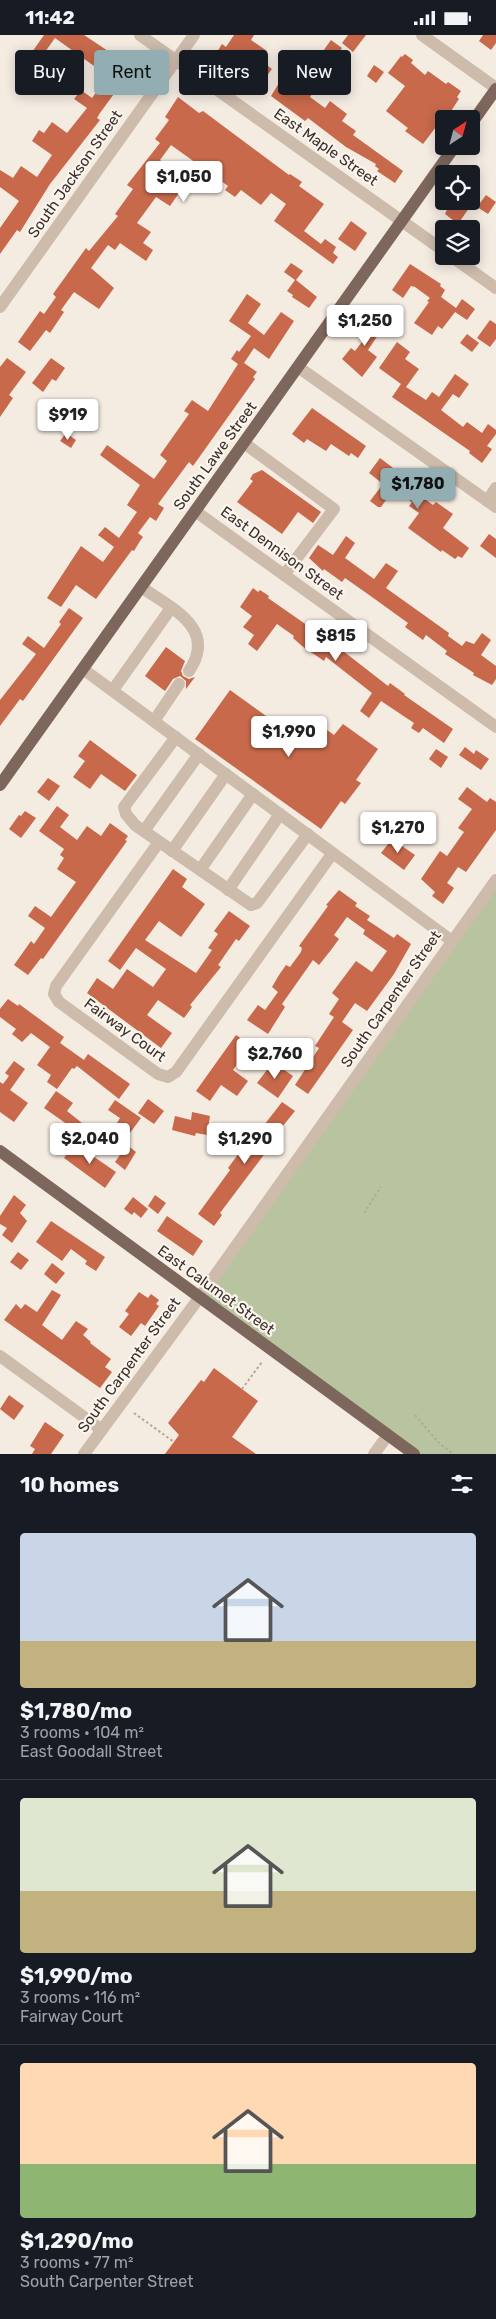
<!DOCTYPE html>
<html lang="en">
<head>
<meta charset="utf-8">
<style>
	body { margin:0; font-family:Rubik,sans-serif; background:#242831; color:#f1f3f6; height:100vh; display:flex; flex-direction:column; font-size:19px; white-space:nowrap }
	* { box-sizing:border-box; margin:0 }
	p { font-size:16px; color:#9ea1a6 }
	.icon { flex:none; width:28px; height:28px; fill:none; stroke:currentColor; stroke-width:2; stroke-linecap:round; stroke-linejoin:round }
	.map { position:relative; height:1419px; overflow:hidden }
	.sheet { display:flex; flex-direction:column; background:#171b24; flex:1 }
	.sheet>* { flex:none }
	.guide { position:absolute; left:15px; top:15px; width:466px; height:45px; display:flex; gap:10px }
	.needle { width:32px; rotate:36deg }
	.fabs { position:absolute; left:435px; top:75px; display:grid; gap:10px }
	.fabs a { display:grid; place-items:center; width:45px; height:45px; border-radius:5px; background:#171b24; box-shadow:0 2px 12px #0003; font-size:25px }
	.price { position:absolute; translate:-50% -42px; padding:0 11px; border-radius:5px; background:#fff; color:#222; font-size:16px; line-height:32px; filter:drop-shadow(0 1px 2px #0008) }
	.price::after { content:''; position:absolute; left:50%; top:30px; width:15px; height:11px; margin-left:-8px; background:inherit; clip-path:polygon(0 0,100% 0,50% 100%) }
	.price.selected { background:#92aeb2; color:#111 }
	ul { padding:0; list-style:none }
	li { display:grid; align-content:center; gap:10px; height:265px; padding:0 20px }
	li+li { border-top:1px solid #363941 }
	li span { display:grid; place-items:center; height:155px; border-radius:5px; color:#555 }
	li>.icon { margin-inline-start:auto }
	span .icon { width:90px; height:90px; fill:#fffc; stroke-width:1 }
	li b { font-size:21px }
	h2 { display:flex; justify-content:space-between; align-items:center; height:60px; padding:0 20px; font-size:21px }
	.pill { padding:0 18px; border-radius:5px; background:#171b24; box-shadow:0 2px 12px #0003; font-size:18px; line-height:45px }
	.pill.selected { background:#92aeb2; color:#111 }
	.status { display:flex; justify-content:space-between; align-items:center; height:35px; padding:0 25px; background:#171b24; direction:ltr }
	.status svg { height:14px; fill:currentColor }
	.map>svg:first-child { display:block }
	.green { fill:#b8c4a0 }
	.building { fill:#c8694b }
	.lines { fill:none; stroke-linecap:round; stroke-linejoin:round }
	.path { stroke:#b9a596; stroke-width:2; stroke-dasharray:2.5 2.5; stroke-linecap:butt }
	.minor { stroke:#cdbbac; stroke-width:12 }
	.major { stroke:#7d675c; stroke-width:12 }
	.labels { text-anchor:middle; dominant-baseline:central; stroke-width:4.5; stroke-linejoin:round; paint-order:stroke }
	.street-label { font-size:15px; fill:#3b302b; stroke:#fbf5ee }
</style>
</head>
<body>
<div class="status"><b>11:42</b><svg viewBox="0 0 49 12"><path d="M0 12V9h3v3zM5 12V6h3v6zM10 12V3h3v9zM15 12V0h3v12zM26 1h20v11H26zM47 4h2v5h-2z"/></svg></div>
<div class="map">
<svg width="496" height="1419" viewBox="0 0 496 1419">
	<rect width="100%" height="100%" fill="#f4ebe1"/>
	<polygon class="green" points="496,845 496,1419 414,1419 199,1263"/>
	<g class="building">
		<polygon points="44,0 84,0 111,18 109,21 129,35 135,30 143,37 123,57 119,52 100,78 97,83 100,85 50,149 20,197 17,195 0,219 0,193 19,166 0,152 0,135 13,143 21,131 37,142 52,120 32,106 39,95 44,98 52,87 67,98 87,73 74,64 81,55 92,63 108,41 55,3 45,17 57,26 50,37 49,35 46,39 35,32 32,36 23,30"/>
		<polygon points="234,0 254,0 251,5 267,16 262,24 249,15 234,36 215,20 222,9 226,12"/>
		<polygon points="348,0 366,0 353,17 342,8"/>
		<polygon points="483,0 496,0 496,8 491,15 479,6"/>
		<polygon points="331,5 342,13 310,62 325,73 330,66 347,79 342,86 356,96 353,100 403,136 395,148 377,136 379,134 375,131 376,129 346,112 308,83 305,86 271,61 282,43 300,56 322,25 318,23"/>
		<polygon points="405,19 413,25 411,28 425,40 428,36 446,49 448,47 461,56 457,62 459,64 449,79 450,80 447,84 444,84 443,90 439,88 423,109 405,96 408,93 386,76 405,51 388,38 401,21 402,22"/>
		<polygon points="263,27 272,34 266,42 257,36"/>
		<polygon points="374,30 384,37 376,48 367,41"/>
		<polygon points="178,62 199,78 203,76 289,140 290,139 302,147 299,151 324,169 304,196 321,209 325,204 336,212 333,218 338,222 333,229 274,186 286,169 271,158 261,170 241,155 235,162 225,155 228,151 171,110 160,125 166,130 159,139 181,155 170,171 156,162 137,188 151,197 143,208 153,215 146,226 120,208 115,215 108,210 91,233 114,253 99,274 74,257 61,275 64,277 50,298 46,295 30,316 18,307 40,276 44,279 56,262 53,259 86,213 89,216 118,181 115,179 133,154 127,150 160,108 155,104 169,85 165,82"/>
		<polygon points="486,160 496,167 488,179 477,172"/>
		<polygon points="451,166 474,166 458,189 445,179"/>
		<polygon points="351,186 367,198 355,216 338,204"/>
		<polygon points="291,228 303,236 296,245 317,262 309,273 292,262 293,260 287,256 295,245 284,237"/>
		<polygon points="410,229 441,249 440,251 445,255 441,262 456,273 462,264 475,274 467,285 455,277 442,294 438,291 432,300 414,288 429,267 427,266 430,263 415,252 411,251 403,263 392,255"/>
		<polygon points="247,259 261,269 248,288 264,300 281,277 294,286 269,324 254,313 244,328 257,337 253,342 255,344 193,431 189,427 158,469 164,473 156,486 150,482 138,498 143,502 140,506 134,516 132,515 96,564 76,550 61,572 47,563 81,511 103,527 114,512 98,500 105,492 119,503 137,477 127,470 140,450 100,420 107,410 154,444 167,426 160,420 189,379 184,376 192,365 208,376 238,329 231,324 237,315 239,317 251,301 229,286"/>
		<polygon points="374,278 387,287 368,315 377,322 362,342 342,324 351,313 355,316 368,299 363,295"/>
		<polygon points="490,285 496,289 496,304 490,312 477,303"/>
		<polygon points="467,299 479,308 472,317 460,308"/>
		<polygon points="397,307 410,317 405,324 419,334 406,352 426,365 432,357 439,362 455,339 469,349 459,363 453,359 441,375 463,392 467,387 482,398 488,389 496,395 496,399 487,411 492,414 482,428 469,418 470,416 392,362 401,349 379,333"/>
		<polygon points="7,323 26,337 9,360 13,363 0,382 0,332"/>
		<polygon points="51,323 65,333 56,346 52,344 43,357 32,348"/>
		<polygon points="312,373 366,411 358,423 351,418 349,421 331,409 326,416 307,404 304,408 292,399"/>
		<polygon points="66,398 76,405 71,413 60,406"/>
		<polygon points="380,423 418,452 417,454 420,456 418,459 433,470 436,467 453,479 443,493 469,513 462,523 458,521 455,524 442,515 441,517 408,493 419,478 409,471 412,467 394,454 381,472 378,472 370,466 383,449 369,438"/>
		<polygon points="262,435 321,477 313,488 298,477 282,499 237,467 253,446 250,444 253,439"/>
		<polygon points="489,499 496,504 496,523 480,511"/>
		<polygon points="346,501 355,508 345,523 374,544 386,528 398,536 386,553 449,598 448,601 462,611 466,606 474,609 482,598 491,605 481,620 496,631 496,644 492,650 473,640 474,638 445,619 447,616 426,600 423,605 405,592 408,588 372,562 345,543 342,547 324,534 323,536 309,523 318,510 333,520"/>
		<polygon points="253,553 258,557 260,555 269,561 268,563 334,609 388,651 390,648 405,659 404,660 453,694 444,708 423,693 419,698 411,693 414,688 381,666 369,683 360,676 372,658 326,622 324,626 302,611 293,603 294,601 277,589 257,616 248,609 254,600 243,592 252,581 240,572"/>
		<polygon points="69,573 83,583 23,666 20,664 0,691 0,665 36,619 22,609 28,601 44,613 61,589 59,587"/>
		<polygon points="166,612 185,626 181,636 183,641 189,644 195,642 186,654 186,646 180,641 173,644 165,656 145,641"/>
		<polygon points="230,655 298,704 312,684 334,700 343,689 378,714 356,745 361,748 345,769 341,766 321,794 195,704"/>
		<polygon points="90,705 137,740 125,756 101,739 90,754 73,742 85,726 78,721"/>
		<polygon points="465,712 474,719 476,715 489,724 481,735 459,720"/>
		<polygon points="436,714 448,722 441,733 429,724"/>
		<polygon points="48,743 60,751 49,766 37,757"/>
		<polygon points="467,752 487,767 490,763 496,767 496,795 466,837 458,832 447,848 454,853 443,869 432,861 435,857 421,844 440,816 447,821 464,797 458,793 472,774 458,764"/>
		<polygon points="57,771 69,780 60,792 77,805 87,791 101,801 110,788 128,801 125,805 127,806 43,924 41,923 28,940 14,930 31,906 34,909 45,893 28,881 35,871 51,882 76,847 57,834 64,823 60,820 64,814 39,796"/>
		<polygon points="25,776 36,783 21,803 9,794 19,780 21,781"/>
		<polygon points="392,804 415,820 404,835 381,818"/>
		<polygon points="173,834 187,844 182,852 205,869 181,902 159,886 145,905 196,938 212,915 208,913 218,899 214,896 229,876 250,891 239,906 236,904 218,930 221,932 190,970 192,972 184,983 158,965 147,980 172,998 161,1013 87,958 97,943 113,954 127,934 153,952 166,934 136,913 120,935 108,926"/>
		<polygon points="339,855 357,868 355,871 370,881 367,885 394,903 397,899 411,909 394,939 367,976 355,968 342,987 353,995 308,1059 295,1050 319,1013 315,1011 334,982 329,979 339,964 332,958 356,926 372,937 387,916 363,899 365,895 347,882 334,900 339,904 331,915 319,930 313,925 282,969 285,972 268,999 247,985 258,970 265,975 278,957 272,952 279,940 286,930 290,932 301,917 302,913 299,911 328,871 326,870"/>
		<polygon points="8,964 18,971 19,969 64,1002 60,1008 84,1025 88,1019 130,1049 119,1064 77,1031 74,1034 72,1033 57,1054 47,1047 51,1040 37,1030 50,1012 31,998 22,1007 12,999 16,994 0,982 0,974"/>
		<polygon points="236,1000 251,1010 233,1035 248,1046 237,1061 221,1050 210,1066 196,1056"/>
		<polygon points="261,1003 274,1012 263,1027 250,1018"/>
		<polygon points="14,1026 25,1034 10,1055 28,1068 14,1087 0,1077 0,1047 3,1049 9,1041 5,1038"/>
		<polygon points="273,1027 293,1041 278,1063 257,1048"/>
		<polygon points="56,1056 73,1068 67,1076 87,1092 78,1103 68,1096 71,1092 44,1073"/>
		<polygon points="148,1064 164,1076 154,1089 138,1078"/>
		<polygon points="115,1065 141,1083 127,1102 114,1093 120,1083 108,1075"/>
		<polygon points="282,1067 295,1076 270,1107 272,1109 220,1178 222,1180 214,1191 198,1179 230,1135 228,1133 245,1110 247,1112"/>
		<polygon points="192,1077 210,1081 207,1100 196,1098 195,1101 172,1095 175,1081 191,1085"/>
		<polygon points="74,1108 116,1137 105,1153 64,1123"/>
		<polygon points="127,1110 136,1117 125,1135 115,1127"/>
		<polygon points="14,1160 26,1170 20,1178 27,1186 12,1208 2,1200 7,1193 0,1189 0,1181"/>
		<polygon points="155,1160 166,1168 158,1179 148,1171"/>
		<polygon points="133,1162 148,1174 141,1183 134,1177 132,1180 124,1174"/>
		<polygon points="167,1181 203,1206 193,1221 157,1196"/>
		<polygon points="51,1186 105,1222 96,1236 85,1229 87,1226 71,1214 62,1226 36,1207"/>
		<polygon points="18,1217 29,1225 21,1235 10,1227"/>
		<polygon points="52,1228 65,1238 56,1249 44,1239"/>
		<polygon points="52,1255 61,1260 42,1290 62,1305 76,1286 88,1294 83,1300 91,1307 90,1308 111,1324 105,1332 112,1337 100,1353 4,1285 16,1269 21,1274 25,1269 37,1277"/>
		<polygon points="139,1257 148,1263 151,1259 159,1265 156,1269 159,1271 145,1291 141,1288 131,1301 119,1292 129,1279 125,1276"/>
		<polygon points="214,1333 258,1366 232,1402 256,1419 165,1419 179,1400 168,1388 201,1345 204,1347"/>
		<polygon points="9,1360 24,1371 14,1385 0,1374"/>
		<polygon points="45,1387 64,1400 51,1419 32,1419 35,1414 30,1411"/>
	</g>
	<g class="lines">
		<g class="path">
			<polyline points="364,1178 381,1152"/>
			<polyline points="242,1354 262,1327"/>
			<polyline points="134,1378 174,1407"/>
			<polyline points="415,1380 438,1407 453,1419"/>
		</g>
		<g class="minor">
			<polyline points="140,0 444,216"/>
			<polyline points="422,0 496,53"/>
			<polyline points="451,221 496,253"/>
			<polyline points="0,272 194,0"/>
			<polyline points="298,332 496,472"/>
			<polyline points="244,408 334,474 284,540"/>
			<polyline points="487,466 496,453"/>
			<polyline points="195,476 496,692"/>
			<path d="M141 552C171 573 218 593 189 636"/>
			<polyline points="83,634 452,906"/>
			<polyline points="113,655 171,573"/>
			<polyline points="154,686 179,649"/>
			<polyline points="176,702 124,772 126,779 135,790 251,870 257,868 308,799"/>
			<polyline points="144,796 199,719"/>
			<polyline points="159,807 56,951 54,959 59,967 158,1039 168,1042 176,1037 332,819"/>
			<polyline points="172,816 226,739"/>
			<polyline points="200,835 253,759"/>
			<polyline points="228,855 280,779"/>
			<polyline points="0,1321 102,1395"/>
			<polyline points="84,1419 199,1263 496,845"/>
			<polyline points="374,1419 388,1400"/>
		</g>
		<g class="major">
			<polyline points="471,89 496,54"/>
			<polyline points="0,750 455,111"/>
			<polyline points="0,1116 414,1419"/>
		</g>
	</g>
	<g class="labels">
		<g class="street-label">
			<text transform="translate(326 112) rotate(35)">East Maple Street</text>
			<text transform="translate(75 139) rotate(-55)">South Jackson Street</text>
			<text transform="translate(215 421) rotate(-54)">South Lawe Street</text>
			<text transform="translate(282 518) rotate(36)">East Dennison Street</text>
			<text transform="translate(391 964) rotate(-55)">South Carpenter Street</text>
			<text transform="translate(125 995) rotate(36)">Fairway Court</text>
			<text transform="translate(216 1255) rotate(36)">East Calumet Street</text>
			<text transform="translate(129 1330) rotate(-54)">South Carpenter Street</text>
		</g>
	</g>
</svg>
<div class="fabs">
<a><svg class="needle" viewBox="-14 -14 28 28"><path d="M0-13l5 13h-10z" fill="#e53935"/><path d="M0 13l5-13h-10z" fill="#9ea1a6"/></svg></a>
<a><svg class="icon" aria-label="locate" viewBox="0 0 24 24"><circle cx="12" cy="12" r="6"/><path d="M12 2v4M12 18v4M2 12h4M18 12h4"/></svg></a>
<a><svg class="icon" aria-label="layers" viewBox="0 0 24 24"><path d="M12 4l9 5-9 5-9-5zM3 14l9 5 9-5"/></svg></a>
</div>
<b class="price" style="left:184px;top:168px">$1,050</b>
<b class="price" style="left:365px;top:312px">$1,250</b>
<b class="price" style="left:68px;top:406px">$919</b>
<b class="price selected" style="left:418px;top:475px">$1,780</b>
<b class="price" style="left:336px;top:627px">$815</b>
<b class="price" style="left:289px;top:723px">$1,990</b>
<b class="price" style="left:398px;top:819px">$1,270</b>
<b class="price" style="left:275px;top:1045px">$2,760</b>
<b class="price" style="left:90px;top:1130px">$2,040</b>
<b class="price" style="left:245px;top:1130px">$1,290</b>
<div class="guide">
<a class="pill">Buy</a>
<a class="pill selected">Rent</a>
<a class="pill">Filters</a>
<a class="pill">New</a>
</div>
</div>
<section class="sheet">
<h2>10 homes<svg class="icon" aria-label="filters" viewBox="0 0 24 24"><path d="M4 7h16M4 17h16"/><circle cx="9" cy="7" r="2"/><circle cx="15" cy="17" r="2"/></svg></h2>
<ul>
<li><span style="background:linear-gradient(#c9d6e8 70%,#c2b280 0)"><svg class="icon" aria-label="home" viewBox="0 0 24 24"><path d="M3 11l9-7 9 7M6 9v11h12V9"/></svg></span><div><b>$1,780/mo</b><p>3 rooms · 104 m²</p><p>East Goodall Street</p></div></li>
<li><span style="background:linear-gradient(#dfe7d0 60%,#c2b280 0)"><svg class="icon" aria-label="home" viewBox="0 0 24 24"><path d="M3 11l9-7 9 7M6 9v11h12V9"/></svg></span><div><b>$1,990/mo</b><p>3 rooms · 116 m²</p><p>Fairway Court</p></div></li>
<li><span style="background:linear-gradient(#ffd9b3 65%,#8fb573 0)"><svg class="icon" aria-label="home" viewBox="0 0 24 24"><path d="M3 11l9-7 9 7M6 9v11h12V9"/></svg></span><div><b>$1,290/mo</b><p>3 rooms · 77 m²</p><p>South Carpenter Street</p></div></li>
</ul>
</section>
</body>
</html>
